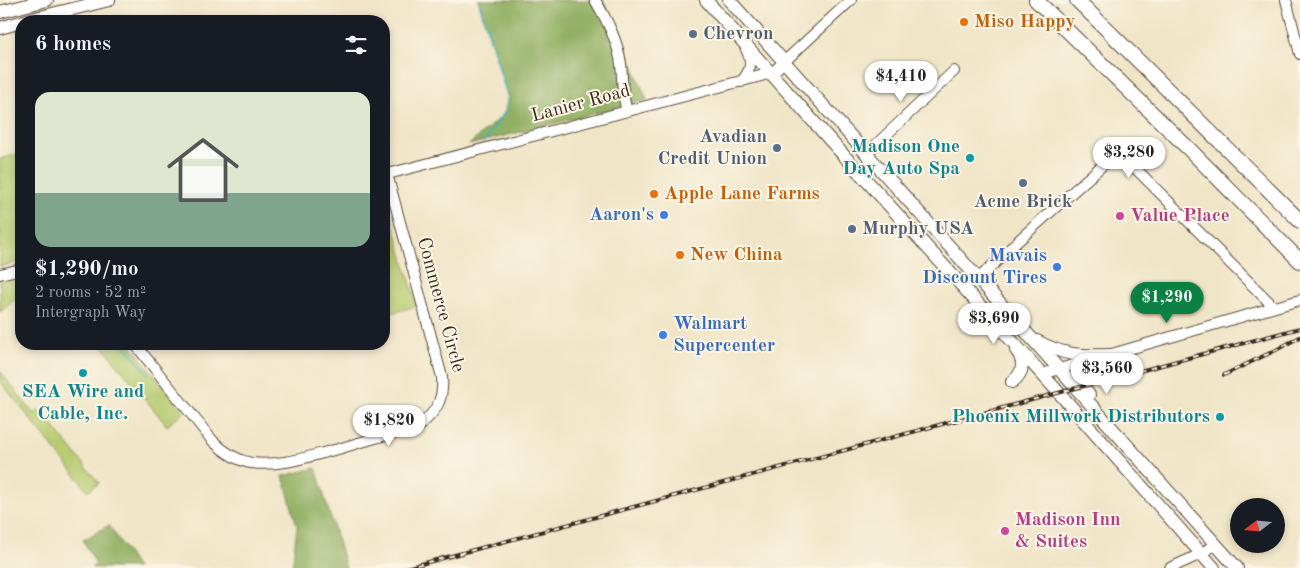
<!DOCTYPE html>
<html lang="en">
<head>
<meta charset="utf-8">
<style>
	body { margin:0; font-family:"Old Standard TT",serif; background:#20242c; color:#f1f3f6; height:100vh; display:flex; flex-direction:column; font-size:19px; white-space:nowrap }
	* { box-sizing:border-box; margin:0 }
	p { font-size:16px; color:#9ea1a6 }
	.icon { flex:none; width:28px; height:28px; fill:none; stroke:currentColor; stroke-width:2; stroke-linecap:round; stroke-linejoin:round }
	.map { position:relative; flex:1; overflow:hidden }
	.panel { position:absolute; left:15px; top:15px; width:375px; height:335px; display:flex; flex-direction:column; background:#171b24; border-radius:20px; box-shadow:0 2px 8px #0003 }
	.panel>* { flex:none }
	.needle { width:32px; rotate:254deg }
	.controls { position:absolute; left:1230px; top:498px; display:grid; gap:10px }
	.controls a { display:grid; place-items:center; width:55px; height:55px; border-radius:50%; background:#171b24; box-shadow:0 2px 8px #0003; font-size:25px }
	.price { position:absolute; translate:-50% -42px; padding:0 11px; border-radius:18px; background:#fff; color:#222; font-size:16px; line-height:32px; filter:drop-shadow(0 1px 2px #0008) }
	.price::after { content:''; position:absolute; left:50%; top:30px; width:15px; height:11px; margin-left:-8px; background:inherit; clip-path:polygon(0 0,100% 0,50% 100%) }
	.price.on { background:#0b8043; color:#fff }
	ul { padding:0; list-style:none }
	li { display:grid; align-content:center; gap:10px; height:265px; padding:0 20px }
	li+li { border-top:1px solid #363941 }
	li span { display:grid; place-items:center; height:155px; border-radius:15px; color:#555 }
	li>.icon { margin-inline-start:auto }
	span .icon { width:90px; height:90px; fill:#fffc; stroke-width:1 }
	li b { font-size:21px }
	h2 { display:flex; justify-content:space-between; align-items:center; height:60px; padding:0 20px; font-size:21px }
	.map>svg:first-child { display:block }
	.green { fill:#b5cb6f; stroke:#787a46 }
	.forest { fill:#90af62; stroke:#666c40 }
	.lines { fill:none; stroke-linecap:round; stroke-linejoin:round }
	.stream { stroke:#3fb0b8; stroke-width:2 }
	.minor-casing { stroke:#564637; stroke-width:12 }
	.major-casing { stroke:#564637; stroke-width:14 }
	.highway-casing { stroke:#564637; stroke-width:16 }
	.minor { stroke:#fff; stroke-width:10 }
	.major { stroke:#fff; stroke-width:12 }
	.highway { stroke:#fff; stroke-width:14 }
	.rail-casing { stroke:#3b2a1e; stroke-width:4 }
	.rail { stroke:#fcf5e5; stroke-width:2; stroke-dasharray:5.5; stroke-linecap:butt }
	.food-dot { fill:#e8710a; stroke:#fcf5e5; stroke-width:2 }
	.service-dot { fill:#5c6f8a; stroke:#fcf5e5; stroke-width:2 }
	.culture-dot { fill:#0f9aa8; stroke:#fcf5e5; stroke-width:2 }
	.shop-dot { fill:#3f7fe0; stroke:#fcf5e5; stroke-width:2 }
	.hotel-dot { fill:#d1479c; stroke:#fcf5e5; stroke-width:2 }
	.labels { text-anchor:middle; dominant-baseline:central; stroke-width:4; stroke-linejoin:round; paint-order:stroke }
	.food-label { font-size:19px; font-weight:bold; fill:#c56008; stroke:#fcf5e5; text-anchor:start }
	.service-label { font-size:19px; font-weight:bold; fill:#4e5e75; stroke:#fcf5e5; text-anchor:start }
	.street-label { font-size:19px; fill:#3b2a1e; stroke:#fcf5e5 }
	.culture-label { font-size:19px; font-weight:bold; fill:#0d838f; stroke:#fcf5e5; text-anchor:end }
	.shop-label { font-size:19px; font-weight:bold; fill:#366cbe; stroke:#fcf5e5; text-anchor:end }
	.hotel-label { font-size:19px; font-weight:bold; fill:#b23c85; stroke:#fcf5e5; text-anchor:start }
</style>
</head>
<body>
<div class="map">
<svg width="1300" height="568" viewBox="0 0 1300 568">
	<rect width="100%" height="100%" fill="#fcf5e5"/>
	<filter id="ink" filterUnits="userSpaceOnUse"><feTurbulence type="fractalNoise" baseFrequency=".02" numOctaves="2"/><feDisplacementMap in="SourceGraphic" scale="10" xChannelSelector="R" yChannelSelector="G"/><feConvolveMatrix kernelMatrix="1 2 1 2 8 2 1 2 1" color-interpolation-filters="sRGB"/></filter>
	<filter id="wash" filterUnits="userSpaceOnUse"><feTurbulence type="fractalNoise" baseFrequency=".0096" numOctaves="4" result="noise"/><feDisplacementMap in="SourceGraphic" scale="20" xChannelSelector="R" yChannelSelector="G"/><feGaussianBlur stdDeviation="1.12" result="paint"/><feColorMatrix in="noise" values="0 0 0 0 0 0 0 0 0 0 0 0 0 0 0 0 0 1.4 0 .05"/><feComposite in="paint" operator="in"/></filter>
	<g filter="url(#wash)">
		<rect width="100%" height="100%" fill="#f0e5c7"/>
		<g class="green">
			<polygon points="21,153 21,261 0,267 0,159"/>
			<polygon points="384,192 417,306 384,315"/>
			<polygon points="21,272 21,295 0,312 0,278"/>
			<polygon points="101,344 129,344 184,412 167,426"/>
			<polygon points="0,371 34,414 40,410 99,483 88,491 0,381"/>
		</g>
		<g class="forest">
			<polygon points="478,0 603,0 617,25 647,100 469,145 505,113 508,98"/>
			<polygon points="316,468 346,568 292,568 297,526 283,476"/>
			<polygon points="109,525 137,568 91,568 96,564 83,540"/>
		</g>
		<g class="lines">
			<g class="stream">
				<polyline points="479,0 508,98 505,112 484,142"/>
				<polyline points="124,344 148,374"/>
			</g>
		</g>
	</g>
	<g filter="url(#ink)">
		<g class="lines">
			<g class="minor-casing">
				<g id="minor">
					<path d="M595 0C607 20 618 41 621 64 623 80 621 95 627 110"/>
					<polyline points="1286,0 1300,54"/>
					<path d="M741 82C751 70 753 63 746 49"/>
					<polyline points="866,154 954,71"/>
					<polyline points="384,175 772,73 851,0"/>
					<polyline points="0,274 21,269"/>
					<polyline points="978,279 1019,240 1114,155 1123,156 1274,307"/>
					<path d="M135 344 212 440C223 451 235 460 251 463 281 467 310 456 338 449 365 441 392 433 419 426 436 412 444 400 442 377L387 174"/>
					<polyline points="1042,374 1300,300"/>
					<polyline points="1170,568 1201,554 1215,544"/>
				</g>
			</g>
			<g class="major-casing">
				<g id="major">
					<polyline points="706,0 829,139 1060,394 1214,568"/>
					<polyline points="729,0 1237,568"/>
					<polyline points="0,12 47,0"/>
					<polyline points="24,21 109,0"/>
					<polyline points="0,28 21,22"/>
					<path d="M1037 341C1062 355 1080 356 1109 355"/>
					<path d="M1012 382C1024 373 1025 361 1016 350"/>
					<path d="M1089 395C1076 379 1084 370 1098 358"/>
				</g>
			</g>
			<g class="highway-casing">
				<g id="highway">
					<polyline points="1036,0 1190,150 1300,261"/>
					<polyline points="1077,0 1300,221"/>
				</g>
			</g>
			<use href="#minor" class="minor"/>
			<use href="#major" class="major"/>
			<use href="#highway" class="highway"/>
			<g class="rail-casing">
				<g id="rail">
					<polyline points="1224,375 1274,351 1300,337"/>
					<polyline points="406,568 1300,328"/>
				</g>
			</g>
			<use href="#rail" class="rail"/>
		</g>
	</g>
	<g class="food-dot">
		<circle cx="964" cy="22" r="5"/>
		<circle cx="654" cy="194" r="5"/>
		<circle cx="680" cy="255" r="5"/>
	</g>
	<g class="service-dot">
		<circle cx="693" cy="34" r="5"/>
		<circle cx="777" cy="148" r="5"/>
		<circle cx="1023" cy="183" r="5"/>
		<circle cx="852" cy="229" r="5"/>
	</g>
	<g class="culture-dot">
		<circle cx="970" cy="158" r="5"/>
		<circle cx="83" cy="373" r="5"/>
		<circle cx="1220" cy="417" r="5"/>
	</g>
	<g class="shop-dot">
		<circle cx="664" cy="215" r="5"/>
		<circle cx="1057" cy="267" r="5"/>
		<circle cx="663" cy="335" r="5"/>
	</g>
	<g class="hotel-dot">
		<circle cx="1120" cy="216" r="5"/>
		<circle cx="1005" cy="531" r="5"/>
	</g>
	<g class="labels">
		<g class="food-label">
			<text x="974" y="22">Miso Happy</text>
			<text x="664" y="194">Apple Lane Farms</text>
			<text x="690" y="255">New China</text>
		</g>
		<g class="service-label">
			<text x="703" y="34">Chevron</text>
			<text x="767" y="137" text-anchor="end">Avadian<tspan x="767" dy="22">Credit Union</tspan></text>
			<text x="1023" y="202" text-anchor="middle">Acme Brick</text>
			<text x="862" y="229">Murphy USA</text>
		</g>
		<g class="street-label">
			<text transform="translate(581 104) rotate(-15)">Lanier Road</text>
			<text transform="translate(440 305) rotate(75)">Commerce Circle</text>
		</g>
		<g class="culture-label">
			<text x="960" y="147">Madison One<tspan x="960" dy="22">Day Auto Spa</tspan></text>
			<text x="83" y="392" text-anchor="middle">SEA Wire and<tspan x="83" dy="22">Cable, Inc.</tspan></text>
			<text x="1210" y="417">Phoenix Millwork Distributors</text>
		</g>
		<g class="shop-label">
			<text x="654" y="215">Aaron's</text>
			<text x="1047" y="256">Mavais<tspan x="1047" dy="22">Discount Tires</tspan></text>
			<text x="673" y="324" text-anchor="start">Walmart<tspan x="673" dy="22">Supercenter</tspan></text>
		</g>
		<g class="hotel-label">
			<text x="1130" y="216">Value Place</text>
			<text x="1015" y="520">Madison Inn<tspan x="1015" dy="22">&amp; Suites</tspan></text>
		</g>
	</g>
</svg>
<div class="controls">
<a><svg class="needle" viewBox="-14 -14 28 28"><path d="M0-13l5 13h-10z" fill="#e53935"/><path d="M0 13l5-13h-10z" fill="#9ea1a6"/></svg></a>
</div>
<b class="price" style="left:901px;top:103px">$4,410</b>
<b class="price" style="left:1129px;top:179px">$3,280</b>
<b class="price on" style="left:1167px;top:324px">$1,290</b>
<b class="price" style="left:994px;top:345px">$3,690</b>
<b class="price" style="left:1107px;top:395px">$3,560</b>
<b class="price" style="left:389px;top:447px">$1,820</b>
<section class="panel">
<h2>6 homes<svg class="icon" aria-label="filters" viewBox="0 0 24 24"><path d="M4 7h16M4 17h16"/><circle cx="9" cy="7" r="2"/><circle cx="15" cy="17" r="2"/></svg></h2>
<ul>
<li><span style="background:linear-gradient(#dfe7d0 65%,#7fa58c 0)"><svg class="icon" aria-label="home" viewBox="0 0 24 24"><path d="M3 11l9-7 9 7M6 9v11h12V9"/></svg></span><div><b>$1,290/mo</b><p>2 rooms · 52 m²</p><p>Intergraph Way</p></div></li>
</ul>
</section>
</div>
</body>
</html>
